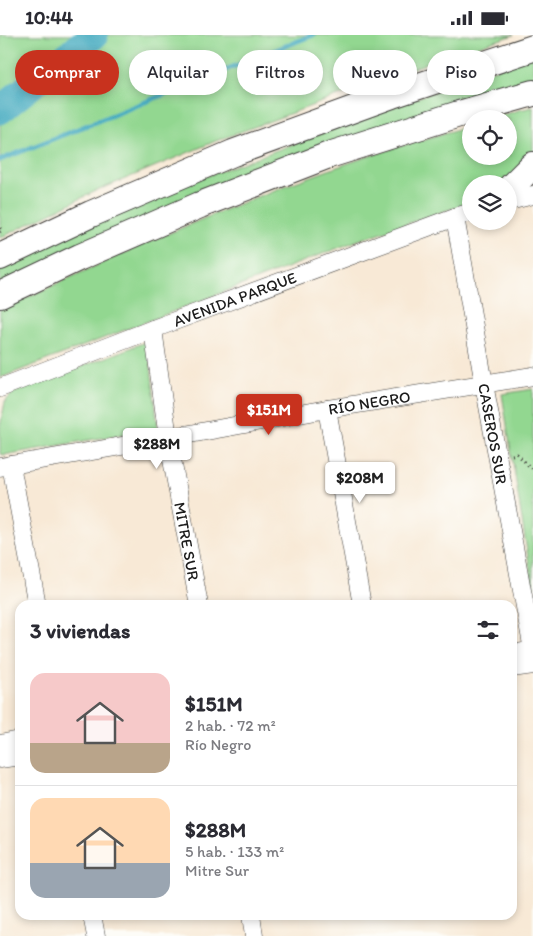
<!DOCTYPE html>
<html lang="es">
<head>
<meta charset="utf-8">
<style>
	body { margin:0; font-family:Itim,sans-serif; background:#f7f7f7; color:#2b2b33; height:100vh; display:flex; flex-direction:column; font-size:19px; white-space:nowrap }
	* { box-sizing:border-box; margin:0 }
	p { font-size:16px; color:#7c7c81 }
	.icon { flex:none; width:28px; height:28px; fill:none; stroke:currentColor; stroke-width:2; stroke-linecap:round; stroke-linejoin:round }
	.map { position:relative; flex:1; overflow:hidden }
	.sheet { position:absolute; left:15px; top:565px; width:502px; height:320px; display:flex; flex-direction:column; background:#fff; border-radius:15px; box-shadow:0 2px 8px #0003 }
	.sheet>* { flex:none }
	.hud { position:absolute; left:15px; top:15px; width:504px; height:45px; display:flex; gap:10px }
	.controls { position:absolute; left:462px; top:75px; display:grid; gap:10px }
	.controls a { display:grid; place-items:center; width:55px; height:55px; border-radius:50%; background:#fff; box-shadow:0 2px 8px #0003; font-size:25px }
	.price { position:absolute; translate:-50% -42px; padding:0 11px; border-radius:5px; background:#fff; color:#222; font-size:16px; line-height:32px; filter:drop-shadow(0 1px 2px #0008) }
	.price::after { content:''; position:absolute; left:50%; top:30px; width:15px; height:11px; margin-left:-8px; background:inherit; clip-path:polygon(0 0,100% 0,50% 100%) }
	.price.selected { background:#c8321e; color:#fff }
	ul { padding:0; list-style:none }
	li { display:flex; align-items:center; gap:15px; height:125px; padding:0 15px }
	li+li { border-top:1px solid #e1e1e2 }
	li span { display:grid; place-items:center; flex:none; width:140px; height:100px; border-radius:15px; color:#555 }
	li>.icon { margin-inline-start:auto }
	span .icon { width:60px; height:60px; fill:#fffc; stroke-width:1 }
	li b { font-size:21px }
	h2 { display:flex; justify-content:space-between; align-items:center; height:60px; padding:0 15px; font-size:21px }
	.chip { padding:0 18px; border-radius:22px; background:#fff; box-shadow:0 2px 8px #0003; font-size:18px; line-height:45px }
	.chip.selected { background:#c8321e; color:#fff }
	.status { display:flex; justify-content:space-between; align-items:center; height:35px; padding:0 25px; background:#fff; direction:ltr }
	.status svg { height:14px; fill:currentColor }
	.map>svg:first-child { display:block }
	.green { fill:#92d790; stroke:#577a56 }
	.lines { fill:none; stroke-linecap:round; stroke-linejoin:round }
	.stream { stroke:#3fa9bf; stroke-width:5 }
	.river { stroke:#3fa9bf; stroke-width:29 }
	.minor-casing { stroke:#3d3b38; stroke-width:19 }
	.highway-casing { stroke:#3d3b38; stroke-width:28 }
	.path { stroke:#3d3b38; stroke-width:3; stroke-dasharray:1 4; stroke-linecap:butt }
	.minor { stroke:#fff; stroke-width:18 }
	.highway { stroke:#fff; stroke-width:26 }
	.labels { text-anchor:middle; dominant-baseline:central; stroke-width:4; stroke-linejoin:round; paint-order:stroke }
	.street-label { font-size:16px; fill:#1c1c1c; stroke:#fdfcf7 }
</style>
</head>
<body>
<div class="status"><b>10:44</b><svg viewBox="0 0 49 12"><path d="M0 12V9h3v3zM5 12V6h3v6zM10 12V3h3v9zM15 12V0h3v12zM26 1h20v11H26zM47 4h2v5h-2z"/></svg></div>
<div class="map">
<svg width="533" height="901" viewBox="0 0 533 901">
	<rect width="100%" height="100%" fill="#fdfcf7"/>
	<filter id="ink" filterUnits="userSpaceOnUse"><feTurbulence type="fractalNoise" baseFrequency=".02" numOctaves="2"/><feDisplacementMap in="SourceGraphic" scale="10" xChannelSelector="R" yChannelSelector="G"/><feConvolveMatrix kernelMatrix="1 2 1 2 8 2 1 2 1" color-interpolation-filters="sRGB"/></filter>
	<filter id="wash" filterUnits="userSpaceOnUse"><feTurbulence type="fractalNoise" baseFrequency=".0096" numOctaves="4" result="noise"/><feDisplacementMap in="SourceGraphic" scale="20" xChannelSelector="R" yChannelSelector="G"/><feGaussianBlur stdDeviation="1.12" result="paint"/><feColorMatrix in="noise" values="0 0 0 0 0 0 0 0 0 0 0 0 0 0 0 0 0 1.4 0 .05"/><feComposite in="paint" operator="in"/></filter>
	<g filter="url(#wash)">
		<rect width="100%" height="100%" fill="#f8e9d6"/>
		<g class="green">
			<polygon points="0,0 514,0 433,26 216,106 94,157 0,203"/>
			<polygon points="533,20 533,50 0,252 0,230 126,171"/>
			<path d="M533 72V121L507 149H471V168L441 177 359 205 0 343V275C110 224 220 173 334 133 379 117 426 104 471 90V121H509V84H490L519 75Z"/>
			<polygon points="148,306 158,393 4,420 0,419 0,392 5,367 13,358"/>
			<polygon points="533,354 533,554 502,359"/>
		</g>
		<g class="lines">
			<polyline class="stream" points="0,125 313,0"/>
			<polyline class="river" points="0,75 94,0"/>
		</g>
	</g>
	<g filter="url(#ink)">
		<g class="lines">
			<g class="minor-casing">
				<g id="minor">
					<polyline points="509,166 533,160"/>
					<path id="s1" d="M455 182 484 349 533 615"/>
					<path id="s2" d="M153 294 168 403 199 570"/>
					<path id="s3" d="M0 353 153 294 455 182 471 177"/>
					<polyline points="327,374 362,570"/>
					<polyline points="11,430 37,570"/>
					<path id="s4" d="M0 432 168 403 327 374 533 341"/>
					<polyline points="512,619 533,615"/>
					<polyline points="512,633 533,630"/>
					<polyline points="0,709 20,705"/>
					<polyline points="0,724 20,721"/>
					<polyline points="92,880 96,901"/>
					<polyline points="251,880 254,901"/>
				</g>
			</g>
			<g class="highway-casing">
				<g id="highway">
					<polyline points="509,154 533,130"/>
					<polyline points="0,222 91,179 233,118 392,60 533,13"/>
					<polyline points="0,260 80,222 200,170 329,120 459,79 533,58"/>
				</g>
			</g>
			<g class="path">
				<polyline points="0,193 2,196 0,197"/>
				<polyline points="512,420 517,419 528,430 533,434"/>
			</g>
			<use href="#minor" class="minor"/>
			<use href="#highway" class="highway"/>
		</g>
	</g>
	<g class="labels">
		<g class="street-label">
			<text stroke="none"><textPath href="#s3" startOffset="251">AVENIDA PARQUE</textPath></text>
			<text stroke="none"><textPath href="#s4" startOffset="375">RÍO NEGRO</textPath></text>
			<text stroke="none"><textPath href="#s1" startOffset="220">CASEROS SUR</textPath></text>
			<text stroke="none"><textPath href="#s2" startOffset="215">MITRE SUR</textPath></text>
		</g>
	</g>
</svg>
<div class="controls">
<a><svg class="icon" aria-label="locate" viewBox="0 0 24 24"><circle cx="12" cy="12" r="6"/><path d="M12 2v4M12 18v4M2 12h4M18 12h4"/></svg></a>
<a><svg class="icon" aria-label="layers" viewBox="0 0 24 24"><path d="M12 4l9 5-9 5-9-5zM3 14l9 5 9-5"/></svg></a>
</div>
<b class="price selected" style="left:269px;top:401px">$151M</b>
<b class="price" style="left:157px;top:435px">$288M</b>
<b class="price" style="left:360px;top:469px">$208M</b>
<div class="hud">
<a class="chip selected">Comprar</a>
<a class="chip">Alquilar</a>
<a class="chip">Filtros</a>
<a class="chip">Nuevo</a>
<a class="chip">Piso</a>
</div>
<section class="sheet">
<h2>3 viviendas<svg class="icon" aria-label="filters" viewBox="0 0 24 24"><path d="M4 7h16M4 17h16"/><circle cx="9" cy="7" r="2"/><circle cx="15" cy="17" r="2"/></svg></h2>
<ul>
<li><span style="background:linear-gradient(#f6c9c9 70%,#b9a48a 0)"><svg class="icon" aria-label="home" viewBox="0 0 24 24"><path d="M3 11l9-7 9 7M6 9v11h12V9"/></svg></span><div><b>$151M</b><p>2 hab. · 72 m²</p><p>Río Negro</p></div></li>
<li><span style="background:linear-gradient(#ffd9b3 65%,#9aa5b1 0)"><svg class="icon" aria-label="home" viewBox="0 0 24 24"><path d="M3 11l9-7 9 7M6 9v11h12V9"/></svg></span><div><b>$288M</b><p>5 hab. · 133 m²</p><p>Mitre Sur</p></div></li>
</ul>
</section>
</div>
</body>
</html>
